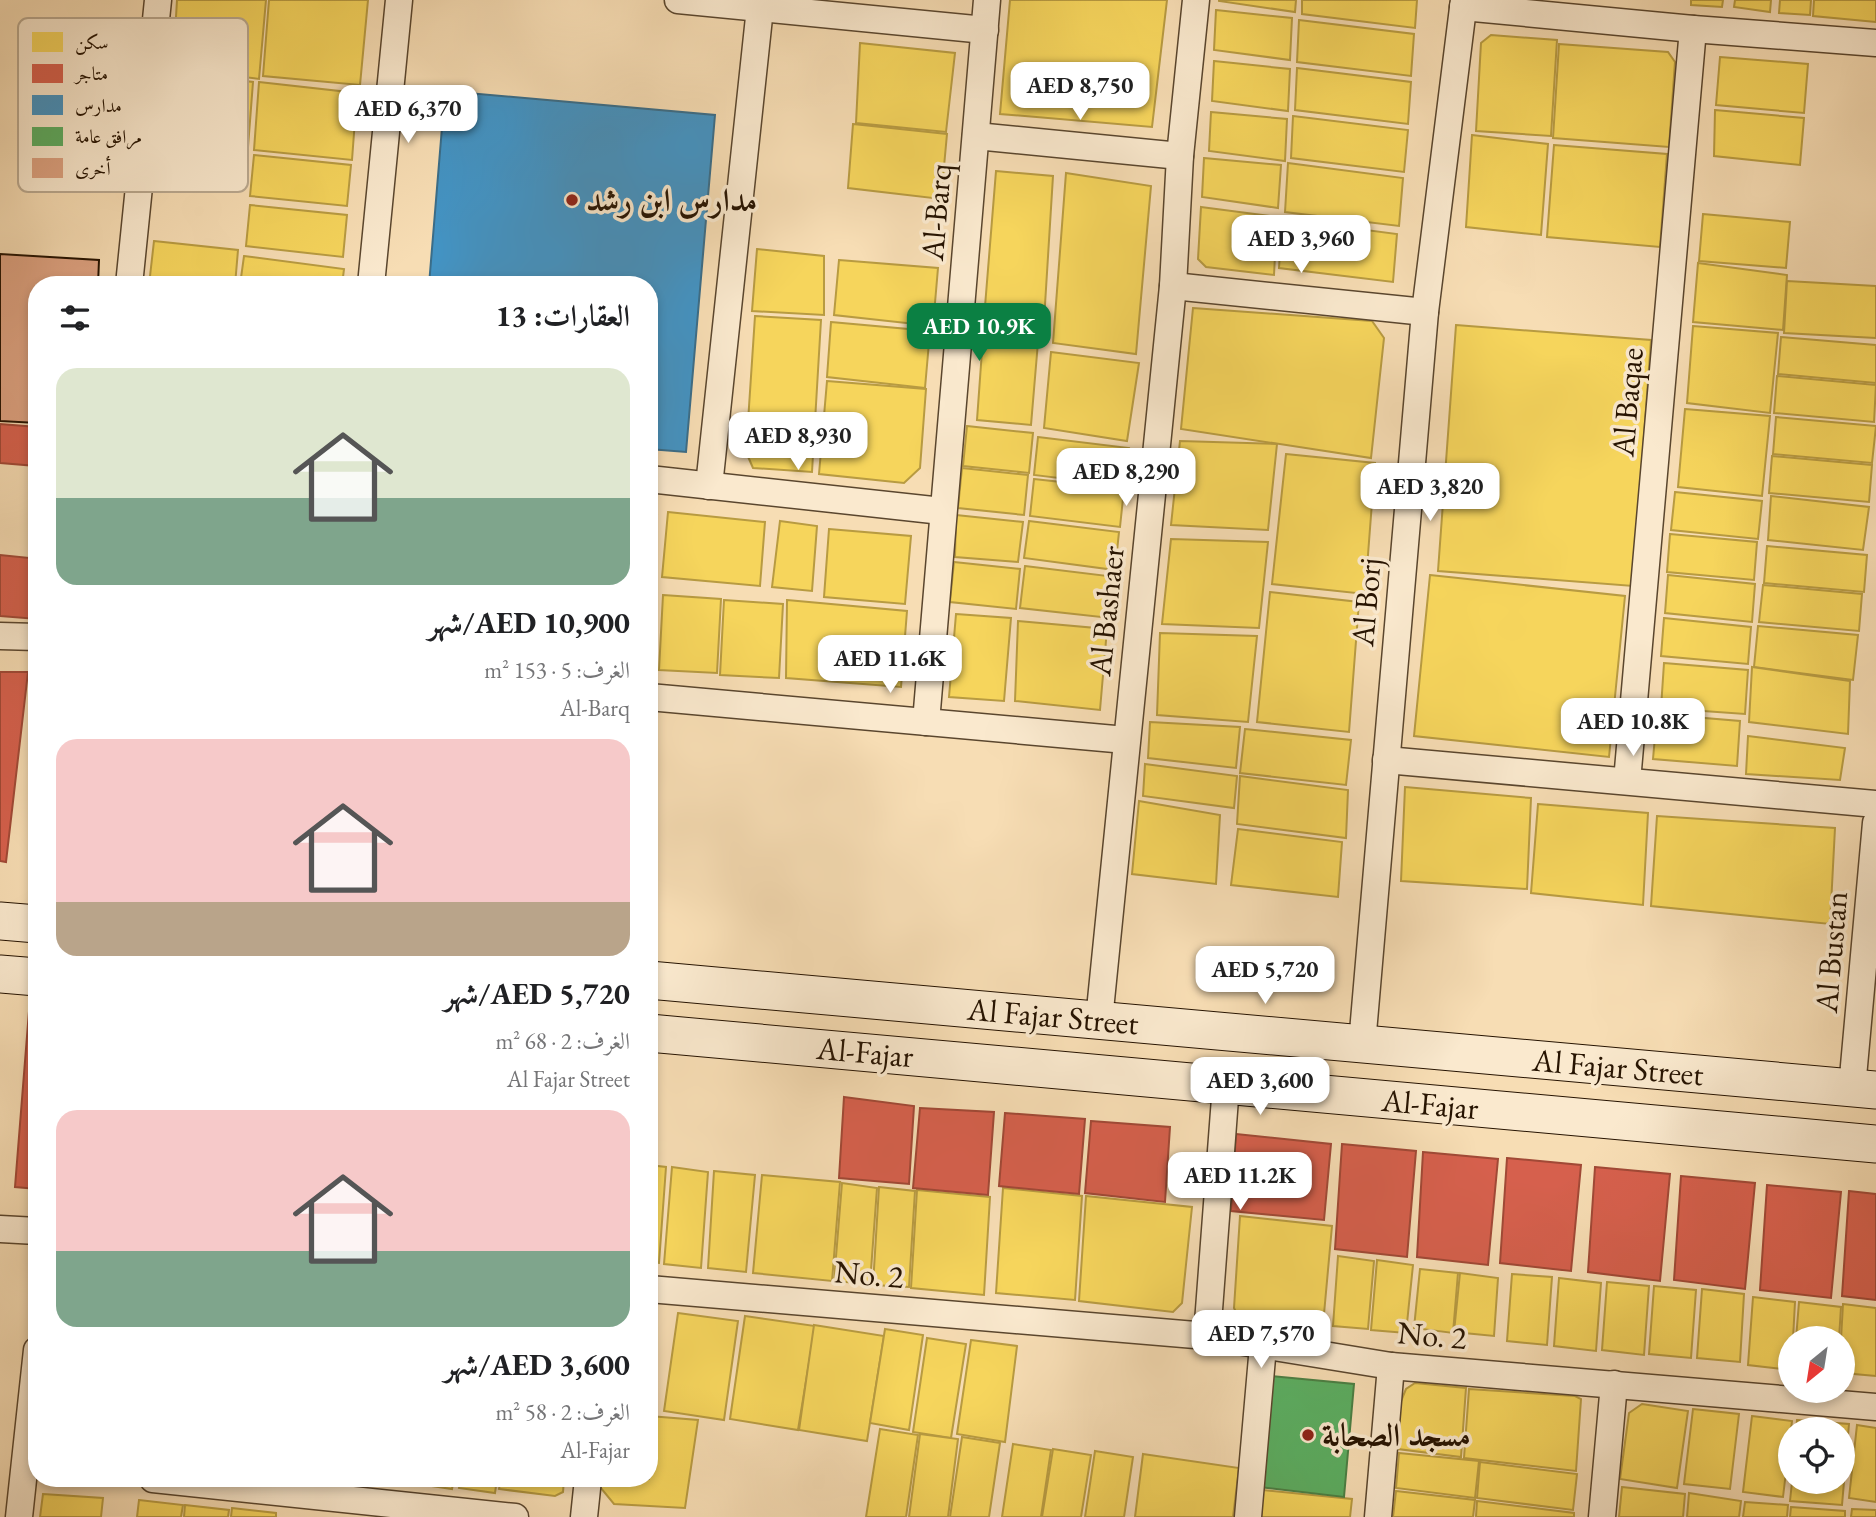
<!DOCTYPE html>
<html lang="ar">
<head>
<meta charset="utf-8">
<style>
	body { margin:0; font-family:"EB Garamond",Amiri,serif; background:#f2f2f2; color:#202124; direction:rtl; height:100vh; display:flex; flex-direction:column; font-size:26px; white-space:nowrap }
	* { box-sizing:border-box; margin:0 }
	p { font-size:23px; color:#757577 }
	.icon { flex:none; width:38px; height:38px; fill:none; stroke:currentColor; stroke-width:2; stroke-linecap:round; stroke-linejoin:round }
	.map { position:relative; flex:1; overflow:hidden; direction:ltr }
	.drawer { position:absolute; left:28px; top:276px; width:630px; height:1211px; display:flex; flex-direction:column; background:#fff; border-radius:28px; box-shadow:0 4px 10px #0003; direction:rtl }
	.drawer>* { flex:none }
	.needle { width:46px; rotate:210deg }
	.buttons { position:absolute; left:1778px; top:1326px; display:grid; gap:14px }
	.buttons a { display:grid; place-items:center; width:77px; height:77px; border-radius:50%; background:#fff; box-shadow:0 4px 10px #0003; font-size:35px }
	.price { position:absolute; translate:-50% -60px; padding:0 16px; border-radius:14px; background:#fff; color:#222; font-size:23px; line-height:46px; filter:drop-shadow(0 2px 4px #0008) }
	.price::after { content:''; position:absolute; left:50%; top:42px; width:21px; height:16px; margin-left:-10px; background:inherit; clip-path:polygon(0 0,100% 0,50% 100%) }
	.price.selected { background:#0b8043; color:#fff }
	ul { padding:0; list-style:none }
	li { display:grid; align-content:center; gap:14px; height:371px; padding:0 28px }
	li span { display:grid; place-items:center; height:217px; border-radius:21px; color:#555 }
	li>.icon { margin-inline-start:auto }
	span .icon { width:126px; height:126px; fill:#fffc; stroke-width:1 }
	li b { font-size:30px }
	h2 { display:flex; justify-content:space-between; align-items:center; height:84px; padding:0 28px; font-size:30px }
	.map>svg:first-child { display:block }
	.homes { fill:#f6d55c; stroke:#b89b41; stroke-width:2 }
	.shops { fill:#d6604d; stroke:#a14936; stroke-width:2 }
	.schools { fill:#4393c3; stroke:#3a6d89; stroke-width:2 }
	.public { fill:#5aae61; stroke:#4a8044; stroke-width:2 }
	.building { fill:#dda281; stroke:#261301; stroke-width:2 }
	.lines { fill:none; stroke-linecap:round; stroke-linejoin:round }
	.street-casing { stroke:#5a462e; stroke-width:29 }
	.secondary-casing { stroke:#261301; stroke-width:39 }
	.street { stroke:#fae9ce; stroke-width:26 }
	.secondary { stroke:#fae9ce; stroke-width:37 }
	.poi-dot { fill:#8f2418; stroke:#fae9ce; stroke-width:2.5 }
	.labels { text-anchor:middle; dominant-baseline:central; stroke-width:7; stroke-linejoin:round; paint-order:stroke }
	.poi-label { font-size:32px; font-weight:bold; fill:#261301; stroke:#fae9ce; text-anchor:start }
	.street-label { font-size:32px; fill:#261301; stroke:#fae9ce }
	.key { fill:#fae9ce; stroke:#baa990; stroke-width:2 }
	.key-label { font-size:19px; fill:#261301 }
</style>
</head>
<body>
<div class="map">
<svg width="1876" height="1517" viewBox="0 0 1876 1517">
	<rect width="100%" height="100%" fill="#f7ddb4"/>
	<filter id="stains"><feTurbulence type="fractalNoise" baseFrequency=".00286" numOctaves="4"/><feColorMatrix values="0 0 0 0 .2 0 0 0 0 .09 0 0 0 0 .02 0 0 0 .5 -.17"/></filter>
	<radialGradient id="worn" r=".72"><stop offset=".6" stop-color="#630" stop-opacity="0"/><stop offset="1" stop-color="#630" stop-opacity=".3"/></radialGradient>
	<g class="homes">
		<polygon points="177,0 266,0 259,79 173,68"/>
		<polygon points="269,0 368,0 360,85 263,76"/>
		<polygon points="1010,0 1167,0 1152,127 1000,114"/>
		<polygon points="1219,0 1296,0 1295,12 1219,1"/>
		<polygon points="1302,0 1417,0 1415,28 1302,14"/>
		<polygon points="1691,0 1723,0 1722,7 1691,5"/>
		<polygon points="1735,0 1771,0 1770,12 1734,7"/>
		<polygon points="1780,0 1811,0 1810,15 1779,13"/>
		<polygon points="1814,0 1876,0 1876,22 1813,16"/>
		<polygon points="1216,10 1292,18 1290,60 1214,50"/>
		<polygon points="1299,20 1414,34 1411,76 1297,62"/>
		<polygon points="1491,35 1557,40 1551,136 1476,131 1481,43"/>
		<polygon points="860,43 955,53 946,132 856,123"/>
		<polygon points="1559,44 1668,52 1675,62 1669,147 1553,138"/>
		<polygon points="1720,57 1808,64 1804,113 1716,105"/>
		<polygon points="1214,61 1290,69 1288,111 1212,101"/>
		<polygon points="1297,68 1411,82 1408,124 1295,110"/>
		<polygon points="171,72 253,82 248,147 167,136"/>
		<polygon points="259,82 357,93 352,160 254,150"/>
		<polygon points="1715,110 1804,118 1800,165 1714,156"/>
		<polygon points="1211,112 1287,119 1285,161 1209,151"/>
		<polygon points="1293,116 1408,130 1404,172 1291,158"/>
		<polygon points="853,124 947,134 941,199 848,188"/>
		<polygon points="1472,135 1548,144 1541,235 1466,227"/>
		<polygon points="1554,145 1667,154 1660,247 1547,237"/>
		<polygon points="254,155 351,165 347,206 250,196"/>
		<polygon points="1204,158 1281,165 1278,208 1202,197"/>
		<polygon points="1288,163 1403,178 1399,226 1285,212"/>
		<polygon points="996,171 1053,176 1043,337 983,331"/>
		<polygon points="1066,173 1151,186 1136,354 1053,343"/>
		<polygon points="250,205 347,215 343,257 246,246"/>
		<polygon points="1201,207 1277,217 1274,275 1206,267 1198,259"/>
		<polygon points="1703,214 1790,222 1786,268 1699,261"/>
		<polygon points="1282,219 1397,234 1393,282 1279,268"/>
		<polygon points="154,241 238,250 235,285 149,285"/>
		<polygon points="757,249 824,256 824,315 752,311"/>
		<polygon points="244,256 344,269 342,285 240,285"/>
		<polygon points="839,260 938,268 933,326 834,315"/>
		<polygon points="1698,263 1787,275 1783,330 1693,322"/>
		<polygon points="1787,281 1876,286 1876,338 1784,333"/>
		<polygon points="1193,308 1372,321 1384,338 1371,458 1181,429"/>
		<polygon points="755,316 821,320 812,472 753,468 746,452"/>
		<polygon points="831,322 930,331 925,388 827,377"/>
		<polygon points="1456,325 1651,340 1633,586 1438,571"/>
		<polygon points="1693,326 1778,333 1770,413 1687,403"/>
		<polygon points="983,337 1038,342 1031,425 977,420"/>
		<polygon points="1781,337 1876,345 1876,383 1778,374"/>
		<polygon points="1051,352 1139,363 1127,441 1044,428"/>
		<polygon points="1777,376 1876,385 1874,422 1774,413"/>
		<polygon points="827,381 926,389 920,468 904,483 819,474"/>
		<polygon points="1685,409 1770,416 1762,496 1678,487"/>
		<polygon points="1776,417 1876,426 1872,463 1773,454"/>
		<polygon points="967,426 1033,433 1029,473 963,466"/>
		<polygon points="1038,437 1129,448 1124,486 1034,475"/>
		<polygon points="1180,441 1277,444 1268,530 1171,525"/>
		<polygon points="1286,454 1375,463 1365,594 1272,584"/>
		<polygon points="1772,456 1872,465 1869,502 1769,493"/>
		<polygon points="962,468 1028,475 1024,515 958,508"/>
		<polygon points="1034,479 1124,489 1120,527 1030,516"/>
		<polygon points="1675,492 1762,501 1758,539 1671,530"/>
		<polygon points="1771,496 1869,507 1863,550 1768,540"/>
		<polygon points="668,512 765,522 760,586 662,577"/>
		<polygon points="649,514 657,515 651,575 649,575"/>
		<polygon points="956,515 1023,522 1018,562 955,557"/>
		<polygon points="780,521 817,526 812,591 772,587"/>
		<polygon points="1029,521 1119,532 1115,570 1024,558"/>
		<polygon points="829,529 911,536 905,604 824,597"/>
		<polygon points="1670,534 1757,542 1754,580 1667,572"/>
		<polygon points="1171,539 1268,542 1259,628 1162,624"/>
		<polygon points="1767,546 1867,555 1864,592 1764,583"/>
		<polygon points="954,562 1020,569 1016,609 950,602"/>
		<polygon points="1025,566 1116,577 1110,618 1020,608"/>
		<polygon points="1430,575 1625,596 1609,757 1414,736"/>
		<polygon points="1668,575 1755,584 1752,622 1665,613"/>
		<polygon points="1763,585 1862,594 1859,631 1759,622"/>
		<polygon points="1270,592 1359,602 1349,732 1257,722"/>
		<polygon points="663,595 721,599 717,673 659,670"/>
		<polygon points="724,600 783,604 779,678 720,675"/>
		<polygon points="787,600 907,611 901,687 786,678"/>
		<polygon points="956,614 1011,618 1004,701 949,697"/>
		<polygon points="1664,618 1751,627 1748,664 1661,656"/>
		<polygon points="1018,621 1107,629 1100,710 1015,701"/>
		<polygon points="1758,626 1858,635 1853,680 1754,667"/>
		<polygon points="1160,633 1257,636 1248,722 1157,715"/>
		<polygon points="1664,663 1748,670 1745,714 1661,708"/>
		<polygon points="1752,667 1850,681 1848,734 1749,722"/>
		<polygon points="1657,714 1740,721 1737,766 1653,759"/>
		<polygon points="1150,722 1240,727 1236,768 1148,758"/>
		<polygon points="1245,729 1351,740 1346,785 1240,773"/>
		<polygon points="1748,736 1845,748 1840,780 1746,774"/>
		<polygon points="1145,764 1237,776 1234,808 1143,796"/>
		<polygon points="1240,776 1348,790 1346,838 1237,824"/>
		<polygon points="1405,787 1531,798 1527,889 1401,881"/>
		<polygon points="1139,801 1220,815 1216,884 1132,874"/>
		<polygon points="1538,804 1648,813 1643,905 1531,893"/>
		<polygon points="1657,816 1835,828 1830,924 1651,906"/>
		<polygon points="1238,829 1342,842 1338,897 1231,885"/>
		<polygon points="649,1165 666,1167 659,1263 649,1262"/>
		<polygon points="672,1167 708,1172 701,1268 664,1264"/>
		<polygon points="714,1171 755,1175 746,1272 708,1268"/>
		<polygon points="762,1175 840,1182 832,1281 753,1273"/>
		<polygon points="842,1183 877,1188 870,1284 834,1281"/>
		<polygon points="879,1187 915,1191 909,1287 873,1285"/>
		<polygon points="1003,1188 1082,1196 1075,1300 996,1293"/>
		<polygon points="917,1190 990,1197 984,1295 911,1288"/>
		<polygon points="1086,1196 1192,1207 1182,1303 1173,1312 1079,1301"/>
		<polygon points="1240,1216 1332,1226 1323,1325 1239,1318 1234,1308"/>
		<polygon points="1338,1256 1374,1261 1368,1329 1333,1326"/>
		<polygon points="1377,1260 1413,1265 1406,1333 1371,1330"/>
		<polygon points="1420,1269 1458,1273 1453,1333 1414,1328"/>
		<polygon points="1460,1273 1498,1278 1494,1336 1454,1332"/>
		<polygon points="1512,1274 1552,1277 1547,1345 1507,1341"/>
		<polygon points="1559,1278 1601,1283 1596,1351 1554,1346"/>
		<polygon points="1607,1282 1649,1286 1644,1355 1602,1350"/>
		<polygon points="1654,1286 1696,1290 1691,1358 1649,1354"/>
		<polygon points="1702,1289 1744,1294 1740,1362 1697,1358"/>
		<polygon points="1753,1297 1795,1302 1793,1339 1790,1339 1790,1370 1748,1365"/>
		<polygon points="1799,1302 1841,1307 1839,1339 1796,1339"/>
		<polygon points="1843,1304 1876,1308 1876,1376 1843,1373 1843,1339 1841,1339"/>
		<polygon points="678,1313 738,1321 724,1420 664,1411"/>
		<polygon points="745,1316 815,1326 798,1430 730,1419"/>
		<polygon points="814,1325 884,1336 867,1441 799,1430"/>
		<polygon points="885,1329 923,1335 909,1430 870,1423"/>
		<polygon points="927,1338 966,1344 951,1438 913,1432"/>
		<polygon points="971,1340 1017,1346 1005,1442 957,1434"/>
		<polygon points="1415,1383 1466,1388 1461,1457 1398,1449 1399,1406 1406,1389"/>
		<polygon points="1469,1389 1575,1396 1581,1399 1576,1471 1464,1458"/>
		<polygon points="1642,1404 1688,1411 1677,1488 1620,1479 1629,1413"/>
		<polygon points="1693,1409 1739,1414 1730,1489 1684,1484"/>
		<polygon points="649,1416 698,1420 685,1508 614,1504 600,1487 601,1479 649,1479"/>
		<polygon points="1752,1416 1792,1421 1783,1497 1743,1492"/>
		<polygon points="1797,1420 1849,1424 1842,1505 1790,1501 1792,1482 1843,1482 1843,1430 1796,1430"/>
		<polygon points="1857,1425 1876,1428 1876,1502 1849,1498"/>
		<polygon points="880,1429 918,1435 906,1517 866,1517"/>
		<polygon points="920,1434 958,1439 948,1517 909,1517"/>
		<polygon points="962,1437 1000,1443 989,1517 950,1517"/>
		<polygon points="1013,1444 1051,1450 1041,1517 1002,1517"/>
		<polygon points="1053,1449 1091,1455 1081,1517 1042,1517"/>
		<polygon points="1095,1451 1133,1457 1124,1517 1085,1517"/>
		<polygon points="1399,1453 1479,1461 1475,1498 1396,1488"/>
		<polygon points="1143,1454 1239,1468 1233,1517 1135,1517"/>
		<polygon points="1480,1462 1577,1474 1573,1510 1477,1498"/>
		<polygon points="379,1479 414,1479 414,1485 379,1482"/>
		<polygon points="419,1479 454,1479 452,1489 418,1484"/>
		<polygon points="461,1479 497,1479 495,1493 459,1488"/>
		<polygon points="501,1479 564,1479 563,1492 555,1496 499,1489"/>
		<polygon points="1622,1487 1685,1494 1683,1517 1619,1517"/>
		<polygon points="1263,1490 1352,1499 1350,1517 1261,1517"/>
		<polygon points="1396,1491 1475,1500 1473,1517 1393,1517"/>
		<polygon points="1689,1493 1741,1501 1739,1517 1687,1517"/>
		<polygon points="43,1494 103,1498 101,1517 40,1517"/>
		<polygon points="139,1500 183,1505 181,1517 137,1517"/>
		<polygon points="1477,1501 1574,1513 1574,1517 1476,1517"/>
		<polygon points="1745,1502 1788,1505 1787,1517 1743,1517"/>
		<polygon points="185,1505 229,1510 228,1517 184,1517"/>
		<polygon points="1791,1507 1845,1511 1845,1517 1790,1517"/>
		<polygon points="232,1508 276,1513 276,1517 231,1517"/>
		<polygon points="1852,1509 1876,1510 1876,1517 1851,1517"/>
	</g>
	<g class="shops">
		<polygon points="0,424 37,427 37,619 0,616 0,555 29,558 36,466 0,463"/>
		<polygon points="0,672 28,672 6,862 0,861"/>
		<polygon points="29,1011 37,1012 37,1189 15,1187"/>
		<polygon points="844,1097 914,1106 909,1184 839,1178"/>
		<polygon points="920,1108 994,1112 988,1195 913,1188"/>
		<polygon points="1005,1113 1085,1119 1079,1194 999,1186"/>
		<polygon points="1091,1121 1170,1127 1165,1202 1085,1193"/>
		<polygon points="1236,1134 1331,1144 1324,1220 1231,1211"/>
		<polygon points="1342,1144 1416,1151 1407,1257 1335,1249"/>
		<polygon points="1423,1152 1498,1159 1488,1265 1417,1257"/>
		<polygon points="1507,1158 1581,1165 1571,1271 1500,1263"/>
		<polygon points="1595,1167 1670,1174 1660,1281 1588,1272"/>
		<polygon points="1681,1176 1755,1183 1745,1289 1674,1280"/>
		<polygon points="1767,1185 1841,1192 1831,1298 1760,1290"/>
		<polygon points="1849,1191 1876,1194 1876,1300 1842,1296"/>
	</g>
	<polygon class="schools" points="445,91 715,115 686,452 649,449 649,285 429,285"/>
	<polygon class="public" points="1271,1376 1354,1384 1344,1497 1260,1487"/>
	<polygon class="building" points="0,254 99,260 98,285 37,285 37,423 0,421"/>
	<g class="lines">
		<g class="street-casing">
			<g id="street">
				<polyline points="678,0 985,30"/>
				<polyline points="1463,7 1693,29 1876,43"/>
				<polyline points="976,136 1180,156"/>
				<polyline points="129,285 158,0"/>
				<polyline points="371,285 399,0"/>
				<polyline points="1173,286 1425,312"/>
				<polyline points="649,479 942,511"/>
				<polyline points="709,486 760,8"/>
				<polyline points="0,636 37,637"/>
				<polyline points="649,697 1126,740"/>
				<polyline points="926,722 987,0"/>
				<polyline points="1386,760 1876,804"/>
				<polyline points="1627,781 1693,29"/>
				<polyline points="1099,1020 1173,286 1180,156 1196,0"/>
				<polyline points="1362,1044 1425,312 1464,0"/>
				<polyline points="1852,1088 1876,823"/>
				<polyline points="0,1229 37,1231"/>
				<polyline points="649,1289 1207,1336 1391,1366 1876,1407"/>
				<polyline points="1207,1336 1226,1085"/>
				<polyline points="153,1479 515,1517"/>
				<polyline points="19,1517 37,1350"/>
				<polyline points="584,1517 588,1479"/>
				<polyline points="1248,1517 1263,1346"/>
				<polyline points="1378,1517 1391,1366"/>
				<polyline points="1602,1517 1614,1384"/>
			</g>
		</g>
		<g class="secondary-casing">
			<g id="secondary">
				<polyline points="0,921 37,924"/>
				<polyline points="0,974 37,977"/>
				<polyline points="649,980 1876,1090"/>
				<polyline points="649,1033 1876,1144"/>
			</g>
		</g>
		<use href="#street" class="street"/>
		<use href="#secondary" class="secondary"/>
	</g>
	<g class="poi-dot">
		<circle cx="572" cy="200" r="7"/>
		<circle cx="1308" cy="1435" r="7"/>
	</g>
	<g class="labels">
		<g class="poi-label">
			<text x="586" y="200">مدارس ابن رشد</text>
			<text x="1322" y="1435">مسجد الصحابة</text>
		</g>
		<g class="street-label">
			<text transform="translate(936 212) rotate(-85)">Al-Barq</text>
			<text transform="translate(1627 402) rotate(-85)">Al Baqae</text>
			<text transform="translate(1366 602) rotate(-85)">Al Borj</text>
			<text transform="translate(1106 611) rotate(-84)">Al Bashaer</text>
			<text transform="translate(1831 952) rotate(-85)">Al Bustan</text>
			<text transform="translate(1053 1016) rotate(5)">Al Fajar Street</text>
			<text transform="translate(865 1052) rotate(5)">Al-Fajar</text>
			<text transform="translate(1618 1067) rotate(5)">Al Fajar Street</text>
			<text transform="translate(1430 1104) rotate(5)">Al-Fajar</text>
			<text transform="translate(869 1274) rotate(5)">No. 2</text>
			<text transform="translate(1432 1335) rotate(5)">No. 2</text>
		</g>
	</g>
	<rect x="18" y="18" width="230" height="174" rx="10" class="key"/>
	<rect x="32" y="32" width="31" height="20" fill="#f6d55c"/>
	<rect x="32" y="64" width="31" height="19" fill="#d6604d"/>
	<rect x="32" y="95" width="31" height="20" fill="#4393c3"/>
	<rect x="32" y="127" width="31" height="19" fill="#5aae61"/>
	<rect x="32" y="158" width="31" height="20" fill="#dda281"/>
	<g class="key-label">
		<text x="75" y="49">سكن</text>
		<text x="75" y="80">متاجر</text>
		<text x="75" y="112">مدارس</text>
		<text x="75" y="143">مرافق عامة</text>
		<text x="75" y="175">أخرى</text>
	</g>
	<rect width="100%" height="100%" filter="url(#stains)"/>
	<rect width="100%" height="100%" fill="url(#worn)"/>
</svg>
<div class="buttons">
<a><svg class="needle" viewBox="-14 -14 28 28"><path d="M0-13l5 13h-10z" fill="#e53935"/><path d="M0 13l5-13h-10z" fill="#757577"/></svg></a>
<a><svg class="icon" aria-label="locate" viewBox="0 0 24 24"><circle cx="12" cy="12" r="6"/><path d="M12 2v4M12 18v4M2 12h4M18 12h4"/></svg></a>
</div>
<b class="price" style="left:1080px;top:122px">AED 8,750</b>
<b class="price" style="left:408px;top:145px">AED 6,370</b>
<b class="price" style="left:1301px;top:275px">AED 3,960</b>
<b class="price selected" style="left:979px;top:363px">AED 10.9K</b>
<b class="price" style="left:798px;top:472px">AED 8,930</b>
<b class="price" style="left:1126px;top:508px">AED 8,290</b>
<b class="price" style="left:1430px;top:523px">AED 3,820</b>
<b class="price" style="left:890px;top:695px">AED 11.6K</b>
<b class="price" style="left:1633px;top:758px">AED 10.8K</b>
<b class="price" style="left:1265px;top:1006px">AED 5,720</b>
<b class="price" style="left:1260px;top:1117px">AED 3,600</b>
<b class="price" style="left:1240px;top:1212px">AED 11.2K</b>
<b class="price" style="left:1261px;top:1370px">AED 7,570</b>
<section class="drawer">
<h2>العقارات: 13<svg class="icon" aria-label="filters" viewBox="0 0 24 24"><path d="M4 7h16M4 17h16"/><circle cx="9" cy="7" r="2"/><circle cx="15" cy="17" r="2"/></svg></h2>
<ul>
<li><span style="background:linear-gradient(#dfe7d0 60%,#7fa58c 0)"><svg class="icon" aria-label="home" viewBox="0 0 24 24"><path d="M3 11l9-7 9 7M6 9v11h12V9"/></svg></span><div><b>AED 10,900/شهر</b><p>الغرف: 5 · 153 m²</p><p>Al-Barq</p></div></li>
<li><span style="background:linear-gradient(#f6c9c9 75%,#b9a48a 0)"><svg class="icon" aria-label="home" viewBox="0 0 24 24"><path d="M3 11l9-7 9 7M6 9v11h12V9"/></svg></span><div><b>AED 5,720/شهر</b><p>الغرف: 2 · 68 m²</p><p>Al Fajar Street</p></div></li>
<li><span style="background:linear-gradient(#f6c9c9 65%,#7fa58c 0)"><svg class="icon" aria-label="home" viewBox="0 0 24 24"><path d="M3 11l9-7 9 7M6 9v11h12V9"/></svg></span><div><b>AED 3,600/شهر</b><p>الغرف: 2 · 58 m²</p><p>Al-Fajar</p></div></li>
</ul>
</section>
</div>
</body>
</html>
